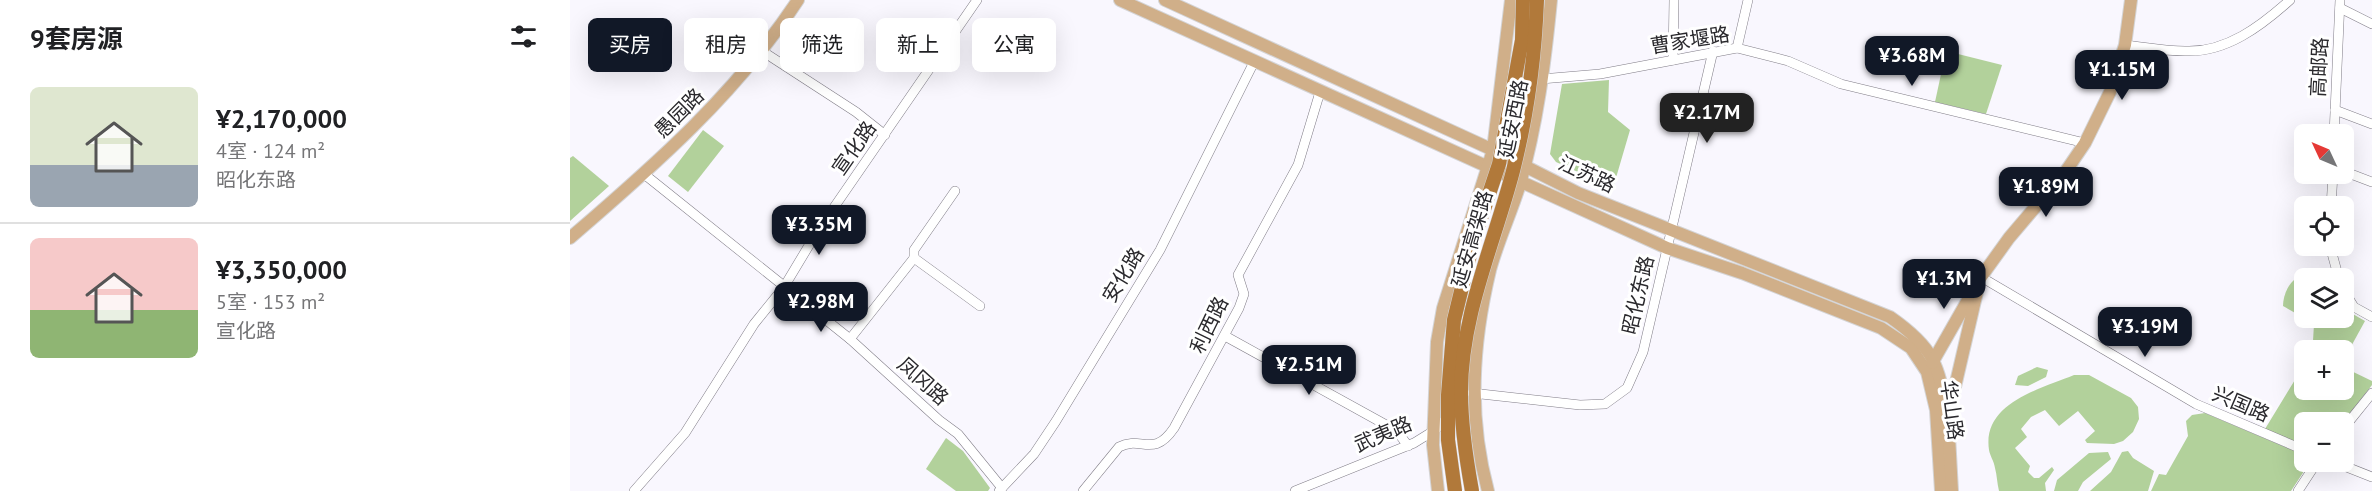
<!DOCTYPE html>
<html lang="zh">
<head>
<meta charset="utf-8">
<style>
	body { margin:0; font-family:"PT Sans","Noto Sans SC",sans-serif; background:#f6f6f6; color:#202124; height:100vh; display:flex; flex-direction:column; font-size:22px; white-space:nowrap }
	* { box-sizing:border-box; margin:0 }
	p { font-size:20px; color:#757577 }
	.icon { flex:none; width:33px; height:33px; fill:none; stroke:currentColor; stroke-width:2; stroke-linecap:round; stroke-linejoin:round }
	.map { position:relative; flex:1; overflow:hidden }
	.sheet { display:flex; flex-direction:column; background:#fff; width:570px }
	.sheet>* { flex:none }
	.guide { position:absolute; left:18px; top:18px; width:570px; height:54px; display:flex; gap:12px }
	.needle { width:39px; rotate:314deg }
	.tools { position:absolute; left:1724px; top:124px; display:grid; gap:12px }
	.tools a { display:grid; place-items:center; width:60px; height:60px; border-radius:9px; background:#fff; box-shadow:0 6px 24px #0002; font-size:30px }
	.price { position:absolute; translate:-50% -51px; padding:0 14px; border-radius:12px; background:#111827; color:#fff; font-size:20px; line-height:39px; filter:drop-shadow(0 2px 3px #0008) }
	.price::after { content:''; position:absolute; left:50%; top:36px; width:18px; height:14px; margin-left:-9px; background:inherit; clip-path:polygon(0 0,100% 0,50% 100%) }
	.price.on { background:#222; color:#fff }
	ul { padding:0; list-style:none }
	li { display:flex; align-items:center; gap:18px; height:150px; padding:0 30px }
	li+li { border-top:2px solid #e0e0e0 }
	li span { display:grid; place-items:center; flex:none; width:168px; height:120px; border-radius:9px; color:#555 }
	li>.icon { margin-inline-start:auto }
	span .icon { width:72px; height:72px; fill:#fffc; stroke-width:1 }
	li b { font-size:26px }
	h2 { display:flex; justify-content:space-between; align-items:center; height:72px; padding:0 30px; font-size:26px }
	.chip { padding:0 21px; border-radius:9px; background:#fff; box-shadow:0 6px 24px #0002; font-size:21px; line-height:54px }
	.chip.on { background:#111827; color:#fff }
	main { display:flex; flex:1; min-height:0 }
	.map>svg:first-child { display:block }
	.green { fill:#b2d19b }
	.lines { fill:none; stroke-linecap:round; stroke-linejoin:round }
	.minor-casing { stroke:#807d87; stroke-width:10 }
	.major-casing { stroke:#d4d4d5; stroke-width:14 }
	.minor { stroke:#fff; stroke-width:9 }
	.major { stroke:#d0af89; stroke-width:12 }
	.highway-bridge-casing { stroke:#d4d4d5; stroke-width:15; stroke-linecap:butt }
	.highway-bridge { stroke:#b1793a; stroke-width:14 }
	.labels { text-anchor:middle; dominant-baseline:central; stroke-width:6; stroke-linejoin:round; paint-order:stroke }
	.street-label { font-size:20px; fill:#2a292d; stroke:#fff }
</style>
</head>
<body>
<main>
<section class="sheet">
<h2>9套房源<svg class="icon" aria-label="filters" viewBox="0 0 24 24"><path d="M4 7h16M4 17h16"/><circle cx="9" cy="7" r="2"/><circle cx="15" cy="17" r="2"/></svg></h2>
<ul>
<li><span style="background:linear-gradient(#dfe7d0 65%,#9aa5b1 0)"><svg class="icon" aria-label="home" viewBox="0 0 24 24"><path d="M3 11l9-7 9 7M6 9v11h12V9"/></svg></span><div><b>¥2,170,000</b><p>4室 · 124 m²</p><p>昭化东路</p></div></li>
<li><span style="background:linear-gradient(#f6c9c9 60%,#8fb573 0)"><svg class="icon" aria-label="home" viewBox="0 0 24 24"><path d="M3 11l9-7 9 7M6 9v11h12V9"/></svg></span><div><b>¥3,350,000</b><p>5室 · 153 m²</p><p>宣化路</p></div></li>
</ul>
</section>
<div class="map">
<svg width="1802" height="491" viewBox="0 0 1802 491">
	<rect width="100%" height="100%" fill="#f9f7fe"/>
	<g class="green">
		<polygon points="1376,51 1432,65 1416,114 1365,102"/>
		<polygon points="1039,80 1038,112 1060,130 1043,188 986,162 980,154 992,84"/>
		<polygon points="133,130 154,146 118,192 98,176"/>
		<polygon points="3,156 39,186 0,221 0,158"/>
		<path d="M1727 278 1734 282V318L1713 306C1713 296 1718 283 1727 278Z"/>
		<polygon points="1774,309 1795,321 1773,361 1773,351 1742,351 1747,344 1743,341 1744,324 1734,318 1773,318"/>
		<polygon points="1734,365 1734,390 1773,390 1773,367 1802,381 1802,385 1772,423 1734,423 1734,446 1695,429"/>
		<polygon points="1467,367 1478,370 1476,377 1458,386 1445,385 1448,376"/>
		<path d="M1504 375H1519L1561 398 1568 407 1569 419 1563 432 1553 441 1544 444 1517 443 1515 440 1525 431 1508 411 1489 426 1475 410 1461 417 1451 429 1457 437 1445 448 1460 466 1458 472 1464 478H1469L1482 467 1484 470 1475 483 1476 491H1429C1427 483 1427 475 1425 468 1424 461 1420 456 1419 450 1412 403 1470 389 1504 375Z"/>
		<polygon points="1635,413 1734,455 1734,462 1740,462 1721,491 1581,491 1589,474 1596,475 1618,436 1616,421 1622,415"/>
		<polygon points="376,438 393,451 420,488 418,491 386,491 356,469"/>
		<polygon points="1558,451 1563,458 1584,471 1578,491 1520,491 1541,472 1552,452"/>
		<polygon points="1538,452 1541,459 1513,482 1508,491 1484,491 1487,480 1519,453"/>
	</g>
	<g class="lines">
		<g class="minor-casing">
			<g id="minor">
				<polyline points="1770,8 1802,24"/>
				<path d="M1555 45C1575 47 1595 51 1615 51 1656 53 1691 26 1720 0"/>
				<polyline points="1167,48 1178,0"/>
				<polyline points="192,51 286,112 315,135"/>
				<polyline points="1103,60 1104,0"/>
				<polyline points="971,79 1030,74 1167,48 1218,61 1271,84 1515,143"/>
				<polyline points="1765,110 1802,124"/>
				<polyline points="1764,135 1770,0"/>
				<polyline points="1773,171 1802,182"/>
				<polyline points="74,174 280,339 369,420 388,434 432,488"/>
				<polyline points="1761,207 1763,174"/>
				<polyline points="1760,246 1769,279"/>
				<polyline points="344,258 410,306"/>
				<polyline points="1411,277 1626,404 1734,450"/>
				<polyline points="1773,289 1784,307 1802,317"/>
				<polyline points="655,336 827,431 838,446"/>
				<polyline points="280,339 344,258 344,250 385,191"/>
				<polyline points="902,393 1010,405 1035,404 1057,388 1073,352 1143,51"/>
				<polyline points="1773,429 1802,393"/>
				<polyline points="1764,462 1802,477"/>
				<polyline points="64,491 115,433 184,324 214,287 247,232 407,0"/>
				<polyline points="429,491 464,454 486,421 590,250 684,62"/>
				<path d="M513 491 549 447C571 435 583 459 604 428L669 308 674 294 668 275 728 165 750 92"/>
				<polyline points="725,491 844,443 865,430 879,416"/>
				<polyline points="1728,491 1747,462"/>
			</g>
		</g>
		<g class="major-casing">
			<g id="major">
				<polyline points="550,0 1097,248 1172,273 1311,328 1341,348 1357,372 1366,410 1371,491"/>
				<path d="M595 0 923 150 1008 193 1320 317C1366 349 1368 365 1378 417"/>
				<path d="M0 238C85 165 166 94 228 0"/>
				<polyline points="1362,363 1411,277 1439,238 1496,171 1515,143 1540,92 1555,45 1561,0"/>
				<polyline points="868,491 863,445 867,342 873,308 923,150 941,0"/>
				<path d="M918 491C898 417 902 345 920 270 928 241 941 213 950 184 967 125 975 62 981 0"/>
				<polyline points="1382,491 1378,417 1407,292"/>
			</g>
		</g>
		<use href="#minor" class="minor"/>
		<use href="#major" class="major"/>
		<g class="highway-bridge-casing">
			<g id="highway-bridge">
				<polyline points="885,491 878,440 878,395 884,320 903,242 929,164 952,40 953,0"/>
				<path d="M902 491C896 458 891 425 891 392 891 315 924 244 943 171 957 116 965 56 967 0"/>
			</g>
		</g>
		<use href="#highway-bridge" class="highway-bridge"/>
	</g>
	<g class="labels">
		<g class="street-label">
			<text transform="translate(1120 40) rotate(-9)">曹家堰路</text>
			<text transform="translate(1749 67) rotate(-87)">高邮路</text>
			<text transform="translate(109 113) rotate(-45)">愚园路</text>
			<text transform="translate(943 119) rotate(-79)">延安西路</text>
			<text transform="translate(284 148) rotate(-55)">宣化路</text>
			<text transform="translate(1017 174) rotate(25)">江苏路</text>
			<text transform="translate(902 239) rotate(-74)">延安高架路</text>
			<text transform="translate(553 275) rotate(-59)">安化路</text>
			<text transform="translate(1068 295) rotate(-77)">昭化东路</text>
			<text transform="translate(639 325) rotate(-64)">利西路</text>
			<text transform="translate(353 381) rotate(42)">凤冈路</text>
			<text transform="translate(1671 404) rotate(23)">兴国路</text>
			<text transform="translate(1382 410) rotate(82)">华山路</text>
			<text transform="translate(813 434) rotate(-23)">武夷路</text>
		</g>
	</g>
</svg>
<div class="tools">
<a><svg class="needle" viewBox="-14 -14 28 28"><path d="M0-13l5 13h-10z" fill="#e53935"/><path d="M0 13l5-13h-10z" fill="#757577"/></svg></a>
<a><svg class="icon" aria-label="locate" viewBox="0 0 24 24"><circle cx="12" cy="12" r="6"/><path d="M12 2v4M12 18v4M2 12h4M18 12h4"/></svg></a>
<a><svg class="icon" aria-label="layers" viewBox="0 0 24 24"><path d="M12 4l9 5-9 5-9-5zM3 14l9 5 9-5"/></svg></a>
<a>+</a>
<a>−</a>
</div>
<b class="price" style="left:1342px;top:87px">¥3.68M</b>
<b class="price" style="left:1552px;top:101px">¥1.15M</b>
<b class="price on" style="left:1137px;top:144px">¥2.17M</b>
<b class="price" style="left:1476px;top:218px">¥1.89M</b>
<b class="price" style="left:249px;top:256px">¥3.35M</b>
<b class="price" style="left:1374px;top:310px">¥1.3M</b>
<b class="price" style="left:251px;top:333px">¥2.98M</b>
<b class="price" style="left:1575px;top:358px">¥3.19M</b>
<b class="price" style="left:739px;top:396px">¥2.51M</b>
<div class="guide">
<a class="chip on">买房</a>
<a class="chip">租房</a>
<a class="chip">筛选</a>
<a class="chip">新上</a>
<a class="chip">公寓</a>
</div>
</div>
</main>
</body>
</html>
